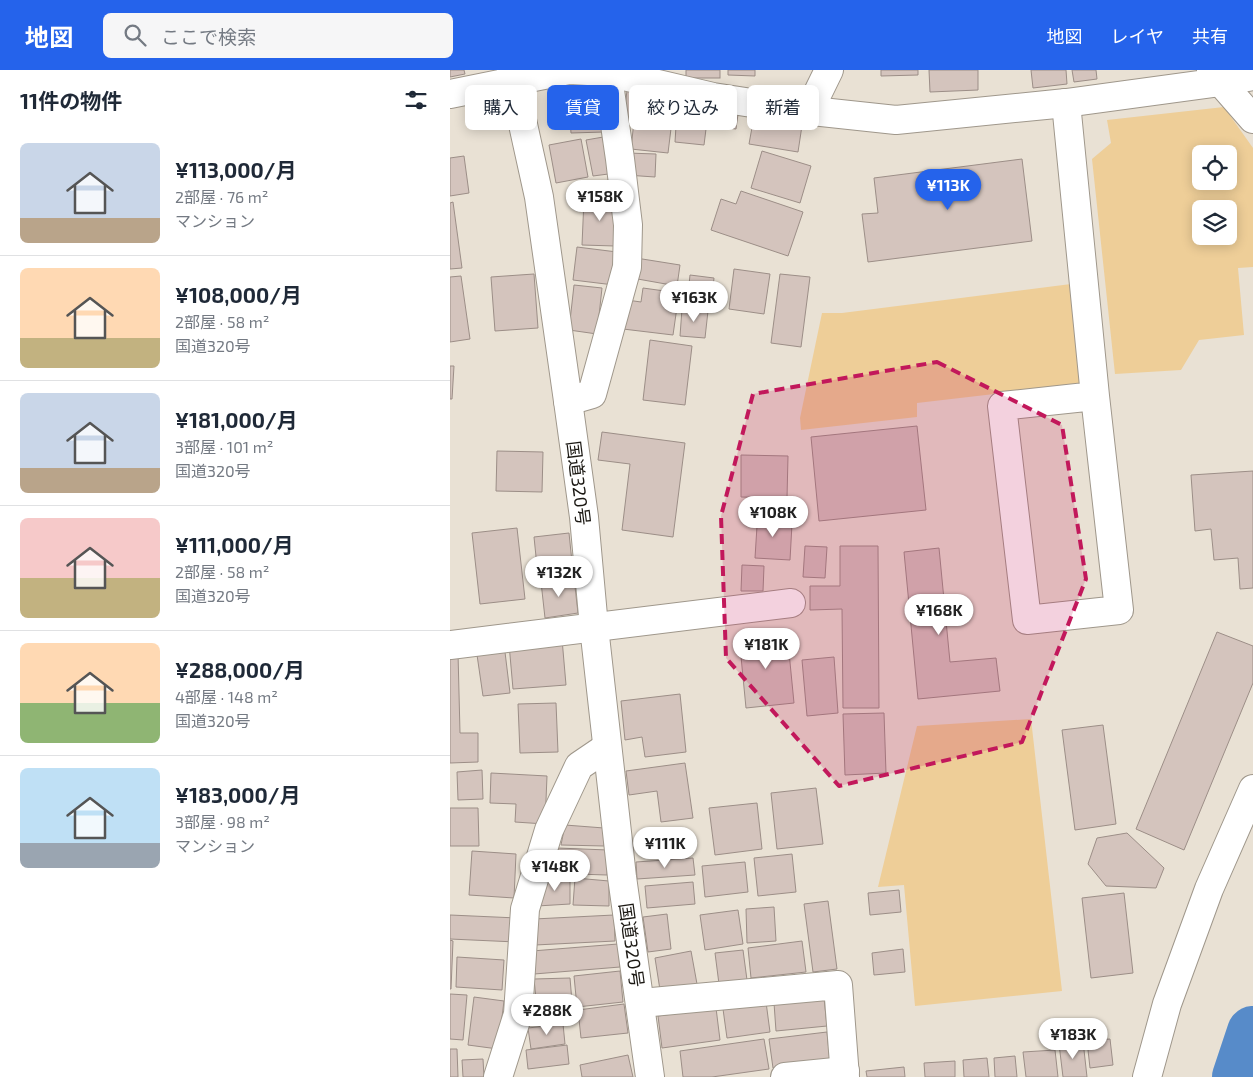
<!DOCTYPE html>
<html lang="ja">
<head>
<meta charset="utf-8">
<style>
	body { margin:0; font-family:"Exo 2","Noto Sans JP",sans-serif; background:#f6f6f7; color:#1f2937; height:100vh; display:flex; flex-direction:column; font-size:19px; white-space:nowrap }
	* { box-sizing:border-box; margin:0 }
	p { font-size:16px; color:#747a83 }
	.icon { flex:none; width:28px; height:28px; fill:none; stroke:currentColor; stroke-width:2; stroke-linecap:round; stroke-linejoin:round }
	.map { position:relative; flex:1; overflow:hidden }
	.side { display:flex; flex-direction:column; background:#fff; width:450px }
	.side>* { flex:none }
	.guide { position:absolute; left:15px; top:15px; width:475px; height:45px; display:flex; gap:10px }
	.fabs { position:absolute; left:742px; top:75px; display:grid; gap:10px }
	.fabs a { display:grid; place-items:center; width:45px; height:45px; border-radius:8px; background:#fff; box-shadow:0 2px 12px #0003; font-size:25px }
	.price { position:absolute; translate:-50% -42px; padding:0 11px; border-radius:18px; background:#fff; color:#222; font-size:16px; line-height:32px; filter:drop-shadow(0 1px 2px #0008) }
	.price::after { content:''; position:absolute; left:50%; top:30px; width:15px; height:11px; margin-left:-8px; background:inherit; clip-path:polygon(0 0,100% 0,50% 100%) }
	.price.selected { background:#2563eb; color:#fff }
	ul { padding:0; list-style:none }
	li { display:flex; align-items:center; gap:15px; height:125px; padding:0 20px }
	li+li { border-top:1px solid #e0e1e3 }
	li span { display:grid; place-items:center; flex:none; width:140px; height:100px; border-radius:8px; color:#555 }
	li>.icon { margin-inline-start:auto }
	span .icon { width:60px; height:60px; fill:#fffc; stroke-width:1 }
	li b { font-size:21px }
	h2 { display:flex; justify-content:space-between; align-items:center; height:60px; padding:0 20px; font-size:21px }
	.pill { padding:0 18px; border-radius:8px; background:#fff; box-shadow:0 2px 12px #0003; font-size:18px; line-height:45px }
	.pill.selected { background:#2563eb; color:#fff }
	header { display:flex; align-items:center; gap:30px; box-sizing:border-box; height:70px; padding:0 25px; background:#2563eb; color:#fff }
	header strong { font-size:24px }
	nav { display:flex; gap:28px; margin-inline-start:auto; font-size:18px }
	.search { width:350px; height:45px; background:#f6f6f7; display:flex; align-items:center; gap:12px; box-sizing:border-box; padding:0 18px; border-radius:8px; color:#747a83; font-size:19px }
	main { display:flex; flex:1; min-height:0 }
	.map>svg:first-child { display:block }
	.green { fill:#eece98; fill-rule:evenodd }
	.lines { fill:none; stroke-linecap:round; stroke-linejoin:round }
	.river { stroke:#578bc9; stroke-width:52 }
	.building { fill:#d4c4bd; stroke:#9c8e87 }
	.minor-casing { stroke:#9f978b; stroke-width:30 }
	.minor { stroke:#fff; stroke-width:28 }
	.marked { fill:#c2185b; fill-opacity:0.2; stroke:#c2185b; stroke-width:4; stroke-dasharray:10 6; stroke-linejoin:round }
	.labels { text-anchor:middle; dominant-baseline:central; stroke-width:5; stroke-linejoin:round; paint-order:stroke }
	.street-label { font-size:18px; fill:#1c1914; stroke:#fff }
</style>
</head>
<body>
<header>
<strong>地図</strong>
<div class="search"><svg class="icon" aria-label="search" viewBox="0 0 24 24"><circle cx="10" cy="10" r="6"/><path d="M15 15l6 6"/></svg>ここで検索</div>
<nav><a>地図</a><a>レイヤ</a><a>共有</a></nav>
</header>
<main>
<section class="side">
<h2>11件の物件<svg class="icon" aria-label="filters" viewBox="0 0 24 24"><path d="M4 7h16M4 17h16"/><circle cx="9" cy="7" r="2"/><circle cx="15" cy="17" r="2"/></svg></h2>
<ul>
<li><span style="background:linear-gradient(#c9d6e8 75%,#b9a48a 0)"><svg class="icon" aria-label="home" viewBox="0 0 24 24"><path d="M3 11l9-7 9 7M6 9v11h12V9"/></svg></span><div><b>¥113,000/月</b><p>2部屋 · 76 m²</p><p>マンション</p></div></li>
<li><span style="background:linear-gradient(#ffd9b3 70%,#c2b280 0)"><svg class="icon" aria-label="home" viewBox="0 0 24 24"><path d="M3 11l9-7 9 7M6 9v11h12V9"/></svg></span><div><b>¥108,000/月</b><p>2部屋 · 58 m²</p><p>国道320号</p></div></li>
<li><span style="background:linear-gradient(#c9d6e8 75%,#b9a48a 0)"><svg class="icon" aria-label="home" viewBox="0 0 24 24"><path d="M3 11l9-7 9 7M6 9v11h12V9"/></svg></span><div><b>¥181,000/月</b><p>3部屋 · 101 m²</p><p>国道320号</p></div></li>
<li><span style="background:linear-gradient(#f6c9c9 60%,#c2b280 0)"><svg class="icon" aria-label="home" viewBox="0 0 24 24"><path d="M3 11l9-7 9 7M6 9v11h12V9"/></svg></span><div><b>¥111,000/月</b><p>2部屋 · 58 m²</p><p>国道320号</p></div></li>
<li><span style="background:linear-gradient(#ffd9b3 60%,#8fb573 0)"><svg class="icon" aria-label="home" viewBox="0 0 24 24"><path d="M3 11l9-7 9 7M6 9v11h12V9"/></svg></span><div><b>¥288,000/月</b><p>4部屋 · 148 m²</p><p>国道320号</p></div></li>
<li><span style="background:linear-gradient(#bfe0f5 75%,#9aa5b1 0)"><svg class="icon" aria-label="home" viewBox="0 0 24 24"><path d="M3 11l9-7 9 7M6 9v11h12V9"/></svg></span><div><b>¥183,000/月</b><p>3部屋 · 98 m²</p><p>マンション</p></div></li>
</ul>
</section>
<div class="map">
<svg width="803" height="1007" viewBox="0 0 803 1007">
	<rect width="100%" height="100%" fill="#e9e1d4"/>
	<g class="green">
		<path d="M774 37 803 78V197L788 198 794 265 749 270 731 300 665 304 642 89 661 73 657 50ZM751 84H779V111H751ZM751 139H779V166H751Z"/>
		<polygon points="621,214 630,314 467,333 467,347 351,360 350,348 372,243 392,243"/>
		<polygon points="581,649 612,921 465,936 454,815 428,817 467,656"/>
	</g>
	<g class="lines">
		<polyline class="river" points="788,1007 803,962"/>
	</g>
	<g class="building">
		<polygon points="0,0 14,0 15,4 0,7"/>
		<rect x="236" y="0" width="34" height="8"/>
		<polygon points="278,0 305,0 305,6 278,5"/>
		<polygon points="431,0 468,0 468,5 431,6"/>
		<polygon points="479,0 528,0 528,20 480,22"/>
		<polygon points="581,0 616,0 617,14 583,18"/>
		<polygon points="622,0 646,0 647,9 624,12"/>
		<polygon points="177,21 225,26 218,83 181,79 184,51 173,50"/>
		<polygon points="234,30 289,37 286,59 232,53"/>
		<polygon points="305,41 353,49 348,82 299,74"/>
		<polygon points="153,46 154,62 121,63 120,48"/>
		<polygon points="226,56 256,59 254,75 225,72"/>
		<polygon points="159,66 166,103 143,106 136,70"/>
		<polygon points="131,69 138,107 106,113 99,75"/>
		<polygon points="312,81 361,96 350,133 301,118"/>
		<polygon points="177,83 206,84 205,107 176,105"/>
		<polygon points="14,86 19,123 0,126 0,88"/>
		<polygon points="572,89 582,171 418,192 412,144 428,143 424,108"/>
		<polygon points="291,121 353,142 338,186 261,160 271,129 286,134"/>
		<polygon points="134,129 168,130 165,176 132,175"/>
		<polygon points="3,132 12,198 0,199 0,133"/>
		<polygon points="127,177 167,182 164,215 123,210"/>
		<polygon points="186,188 230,195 227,216 182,208"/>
		<polygon points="284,199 320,204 314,244 279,239"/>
		<polygon points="84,204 88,258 45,261 41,207"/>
		<polygon points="330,204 360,207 351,277 321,273"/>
		<polygon points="240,205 264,208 261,237 237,234"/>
		<polygon points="11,206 20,269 0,272 0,207"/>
		<polygon points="124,215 152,218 147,264 119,260"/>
		<polygon points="193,218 229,223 223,265 173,259 177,230 191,232"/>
		<polygon points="232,239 258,241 255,268 230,266"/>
		<polygon points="200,270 242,276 235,335 193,330"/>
		<polygon points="0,296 4,296 2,329 0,329"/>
		<polygon points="467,356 476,440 369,451 361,367"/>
		<polygon points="152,362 235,373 223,467 172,460 180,394 148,390"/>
		<polygon points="47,381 93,382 92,422 46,421"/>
		<polygon points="291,385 338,386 337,428 291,427"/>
		<polygon points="803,401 803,518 790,519 788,488 764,490 761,459 745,461 741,405"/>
		<polygon points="308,440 325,441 324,453 342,454 340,490 305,488"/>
		<polygon points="67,458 75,529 30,534 22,463"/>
		<polygon points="119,463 123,502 88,506 84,467"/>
		<polygon points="355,476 377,477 375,508 353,507"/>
		<polygon points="390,476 428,476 429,638 393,638 392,539 360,540 360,516 390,516"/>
		<polygon points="489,478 500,592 546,588 550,621 468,629 454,482"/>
		<polygon points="292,495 314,496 313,521 291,521"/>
		<polygon points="124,508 128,543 95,548 91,512"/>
		<polygon points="337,562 344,633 296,638 289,566"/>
		<polygon points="767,562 803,576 803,613 734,780 686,759"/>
		<polygon points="112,569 116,615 63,619 59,574"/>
		<polygon points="54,574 60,623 33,626 26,578"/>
		<polygon points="0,583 8,583 10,663 28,663 28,692 0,693"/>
		<polygon points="384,587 388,643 357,646 352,590"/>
		<polygon points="230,624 236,682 195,687 192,667 175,670 171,631"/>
		<polygon points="106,633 108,682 70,683 68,634"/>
		<polygon points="434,643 436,703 395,705 393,644"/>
		<polygon points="653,655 666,754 625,760 612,660"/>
		<polygon points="235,693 243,748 211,752 207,721 179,725 176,701"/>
		<polygon points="32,700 33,729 8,730 7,702"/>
		<polygon points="41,703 97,706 95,754 65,752 66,734 40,733"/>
		<polygon points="366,718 373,774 327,779 321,723"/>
		<polygon points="307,733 312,779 265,785 259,738"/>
		<polygon points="0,738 28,738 29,776 0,776"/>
		<polygon points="115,755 154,758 154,776 111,775"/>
		<polygon points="677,763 714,798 706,818 656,816 638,794 647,768"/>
		<polygon points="107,778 158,780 157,805 95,803"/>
		<polygon points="22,781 66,784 64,828 19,825"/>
		<polygon points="342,784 346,822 308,826 304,788"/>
		<polygon points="243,788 245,805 187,809 186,792"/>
		<polygon points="295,792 298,822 255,827 252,796"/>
		<polygon points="96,807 120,808 120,834 87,836"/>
		<polygon points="125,808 159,811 159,836 123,835"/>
		<polygon points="243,812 245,834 197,838 195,816"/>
		<polygon points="449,820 451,842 420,845 418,823"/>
		<polygon points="674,823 683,903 641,908 632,828"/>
		<polygon points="378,831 387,899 363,902 354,834"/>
		<polygon points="324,837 326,871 297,873 296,839"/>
		<polygon points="288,840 293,874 255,880 250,845"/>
		<polygon points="217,844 221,879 198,882 193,847"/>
		<polygon points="0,845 67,848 66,872 0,869"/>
		<polygon points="164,845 165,871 85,875 84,849"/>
		<polygon points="0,870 3,871 1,919 0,919"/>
		<polygon points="352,871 356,902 301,908 298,878"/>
		<polygon points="168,874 170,897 84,904 82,881"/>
		<polygon points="453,879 455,902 424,905 422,883"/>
		<polygon points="293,880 297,910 269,914 265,883"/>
		<polygon points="241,881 247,914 210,920 205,888"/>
		<polygon points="7,887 54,890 52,920 6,917"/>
		<polygon points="170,901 173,932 127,937 124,906"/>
		<polygon points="120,908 123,944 88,947 84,909"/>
		<polygon points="0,924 17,925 13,970 0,969"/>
		<polygon points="24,927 54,931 48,979 18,975"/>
		<polygon points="374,928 377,956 326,961 324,933"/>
		<polygon points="316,932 320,962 277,968 273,939"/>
		<polygon points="174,934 178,963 131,968 128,940"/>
		<polygon points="266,938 270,970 212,978 208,946"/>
		<polygon points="113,954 115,974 81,979 78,958"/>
		<polygon points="377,962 380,991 323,998 319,969"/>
		<polygon points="314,969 319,999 262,1007 233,1007 230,981"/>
		<polygon points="660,969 663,995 640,998 637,971"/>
		<polygon points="633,971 637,1007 613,1007 609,974"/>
		<polygon points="117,975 119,994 78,999 76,980"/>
		<polygon points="0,979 7,979 8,1007 0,1007"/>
		<polygon points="605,980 608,1007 576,1007 573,982"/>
		<polygon points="178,985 183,1007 132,1007 130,995"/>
		<polygon points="565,986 567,1007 545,1007 544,988"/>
		<polygon points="537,988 539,1007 514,1007 513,990"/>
		<polygon points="33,989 34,1007 13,1007 12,990"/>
		<polygon points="505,991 505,1007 475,1007 474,993"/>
		<polygon points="454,997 455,1007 417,1007 416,1001"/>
	</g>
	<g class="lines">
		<g class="minor-casing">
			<g id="minor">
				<polyline points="61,0 89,127 118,331 134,447 144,557 172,807 200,1007"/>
				<polyline points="761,1 803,49"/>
				<polyline points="0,24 119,0 157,2 263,27 334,38 446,50 616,33 771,12 803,6"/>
				<polyline points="616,33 645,326 669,540 577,550 552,336 645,326"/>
				<polyline points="359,41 379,0"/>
				<polyline points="118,331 142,324 177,197 178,155 170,89 157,0"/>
				<polyline points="0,575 341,533"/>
				<polyline points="191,933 388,915 395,1007"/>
				<polyline points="48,1007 68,944 75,839 99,760 129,696 157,677"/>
				<polyline points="335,1007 395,1001"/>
				<polyline points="697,1007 717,934 759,819 803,719"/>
			</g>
		</g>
		<use href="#minor" class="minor"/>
	</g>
	<path class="marked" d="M487 292 612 355 636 509 572 672 389 716 276 588 271 446 303 324Z"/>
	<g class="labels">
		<g class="street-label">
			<text transform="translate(129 413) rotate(83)">国道320号</text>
			<text transform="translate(182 875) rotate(82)">国道320号</text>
		</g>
	</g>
</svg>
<div class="fabs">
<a><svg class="icon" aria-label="locate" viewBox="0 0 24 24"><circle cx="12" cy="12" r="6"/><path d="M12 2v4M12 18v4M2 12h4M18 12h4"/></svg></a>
<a><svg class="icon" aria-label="layers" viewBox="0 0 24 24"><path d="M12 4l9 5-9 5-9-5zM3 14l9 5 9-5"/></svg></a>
</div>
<b class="price selected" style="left:498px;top:141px">¥113K</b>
<b class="price" style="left:150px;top:152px">¥158K</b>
<b class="price" style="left:244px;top:253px">¥163K</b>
<b class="price" style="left:323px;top:468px">¥108K</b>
<b class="price" style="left:109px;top:528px">¥132K</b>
<b class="price" style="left:489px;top:566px">¥168K</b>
<b class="price" style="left:316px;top:600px">¥181K</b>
<b class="price" style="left:215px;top:799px">¥111K</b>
<b class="price" style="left:105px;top:822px">¥148K</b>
<b class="price" style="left:97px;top:966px">¥288K</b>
<b class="price" style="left:623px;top:990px">¥183K</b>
<div class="guide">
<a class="pill">購入</a>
<a class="pill selected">賃貸</a>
<a class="pill">絞り込み</a>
<a class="pill">新着</a>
</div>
</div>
</main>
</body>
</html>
